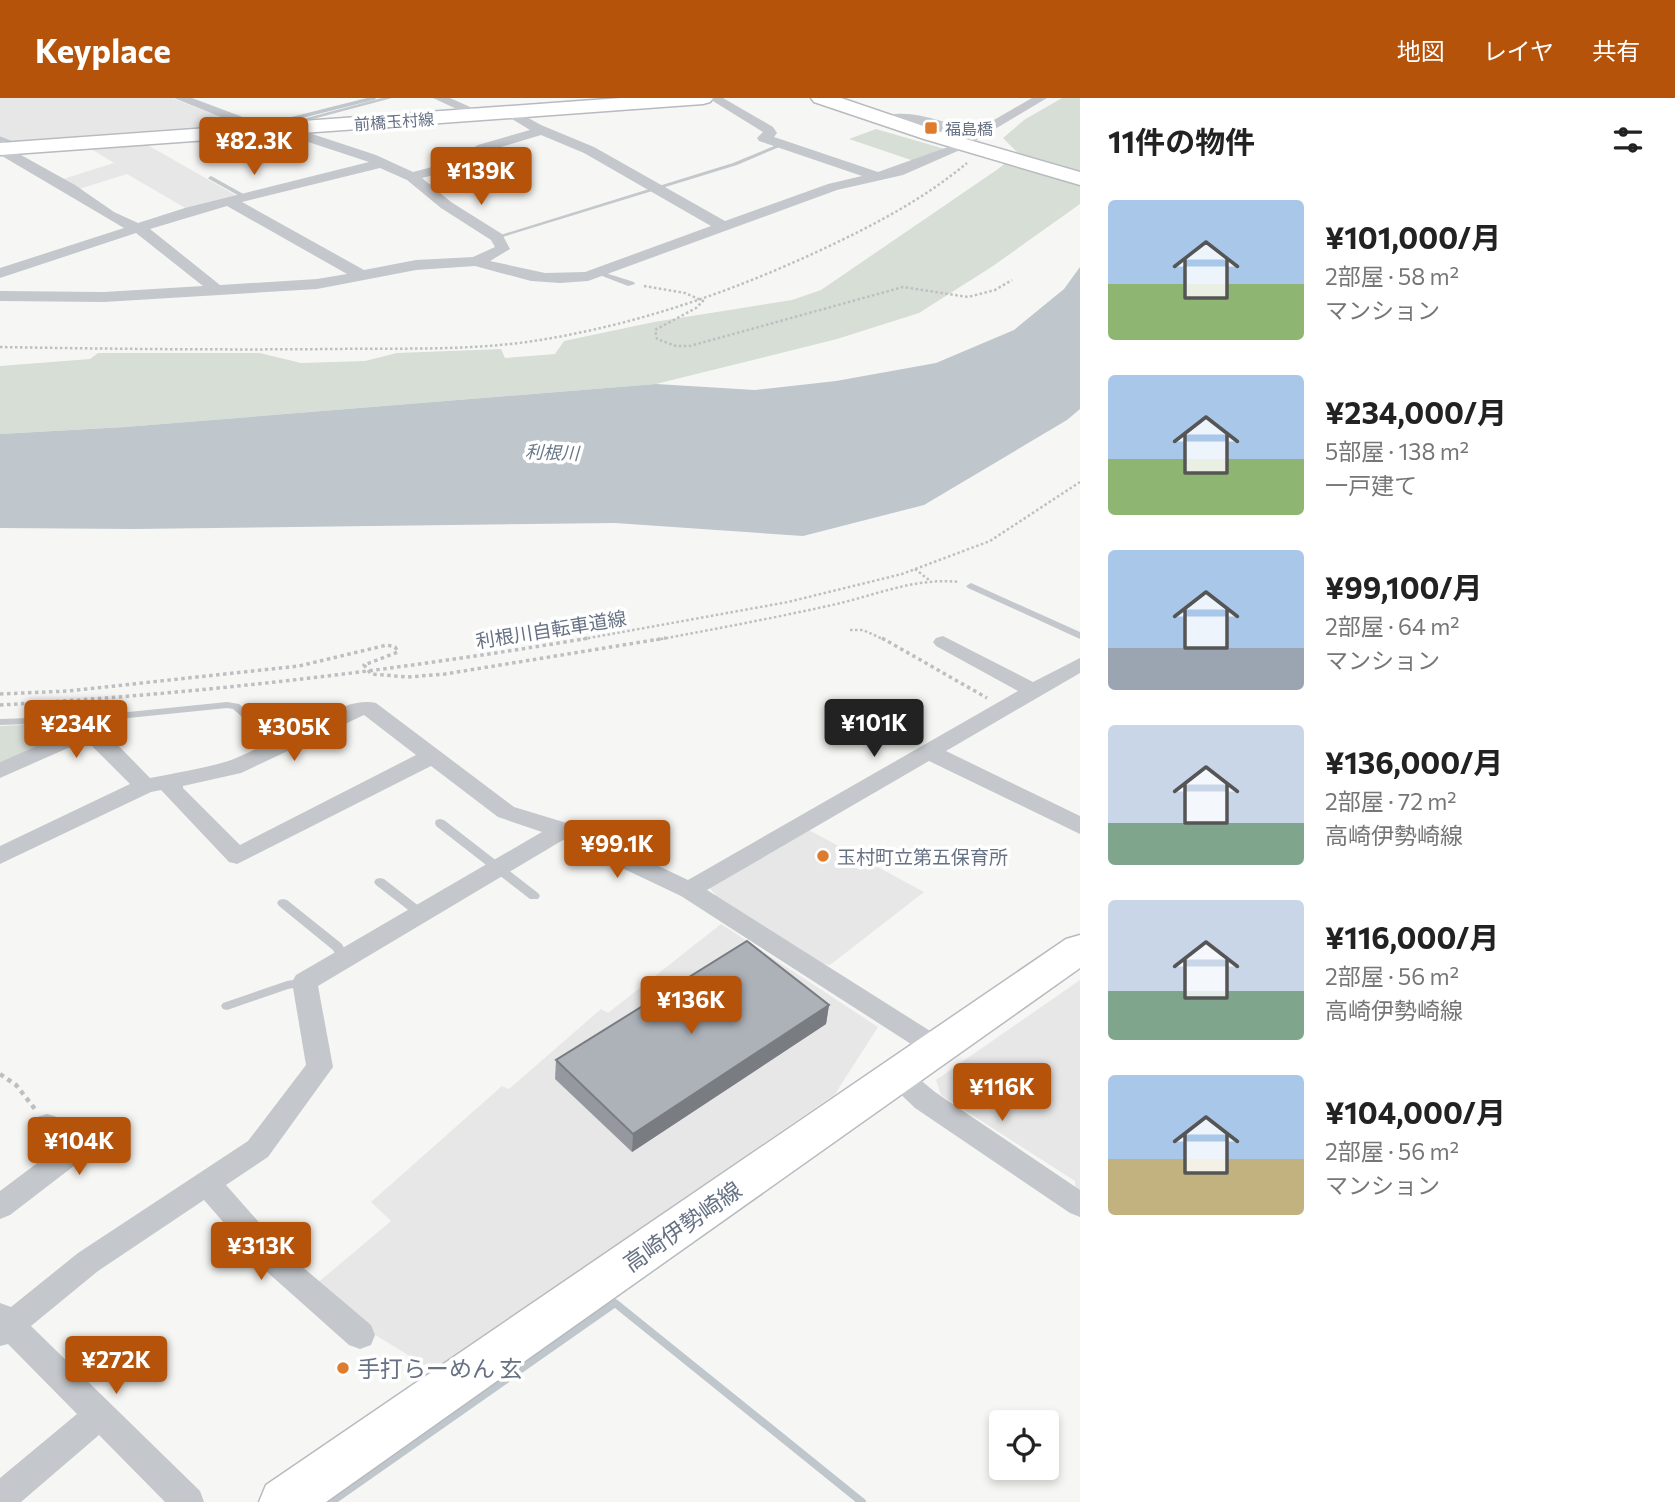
<!DOCTYPE html>
<html lang="ja">
<head>
<meta charset="utf-8">
<style>
	body { margin:0; font-family:Commissioner,"Noto Sans JP",sans-serif; background:#f6f6f6; color:#222; height:100vh; display:flex; flex-direction:column; font-size:26px; white-space:nowrap }
	* { box-sizing:border-box; margin:0 }
	p { font-size:23px; color:#767676 }
	.icon { flex:none; width:38px; height:38px; fill:none; stroke:currentColor; stroke-width:2; stroke-linecap:round; stroke-linejoin:round }
	.map { position:relative; flex:1; overflow:hidden }
	.sheet { display:flex; flex-direction:column; background:#fff; width:595px }
	.sheet>* { flex:none }
	.controls { position:absolute; left:989px; top:1312px; display:grid; gap:14px }
	.controls a { display:grid; place-items:center; width:70px; height:70px; border-radius:7px; background:#fff; box-shadow:0 4px 10px #0003; font-size:35px }
	.price { position:absolute; translate:-50% -60px; padding:0 16px; border-radius:7px; background:#b45309; color:#fff; font-size:23px; line-height:46px; filter:drop-shadow(0 2px 4px #0008) }
	.price::after { content:''; position:absolute; left:50%; top:42px; width:21px; height:16px; margin-left:-10px; background:inherit; clip-path:polygon(0 0,100% 0,50% 100%) }
	.price.current { background:#222; color:#fff }
	ul { padding:0; list-style:none }
	li { display:flex; align-items:center; gap:21px; height:175px; padding:0 28px }
	li span { display:grid; place-items:center; flex:none; width:196px; height:140px; border-radius:7px; color:#555 }
	li>.icon { margin-inline-start:auto }
	span .icon { width:84px; height:84px; fill:#fffc; stroke-width:1 }
	li b { font-size:30px }
	h2 { display:flex; justify-content:space-between; align-items:center; height:84px; padding:0 28px; font-size:30px }
	header { display:flex; align-items:center; gap:42px; box-sizing:border-box; height:98px; padding:0 35px; background:#b45309; color:#fff }
	header strong { font-size:33px }
	nav { display:flex; gap:38px; margin-inline-start:auto; font-size:24px }
	main { display:flex; flex:1; min-height:0 }
	.map>svg:first-child { display:block }
	.built { fill:#e7e7e7 }
	.green { fill:#d7ded5 }
	.water { fill:#bfc6cc }
	.lines { fill:none; stroke-linecap:round; stroke-linejoin:round }
	.stream-far1 { stroke:#bfc6cc; stroke-width:3.5 }
	.stream { stroke:#bfc6cc; stroke-width:8 }
	.primary-casing { stroke:#b7babf; stroke-width:3 }
	.path-far2 { stroke:#bebfc2; stroke-width:2.5; stroke-dasharray:2.5 2.5; stroke-linecap:butt }
	.path-far1 { stroke:#bebfc2; stroke-width:3.5; stroke-dasharray:3.5 3.5; stroke-linecap:butt }
	.path { stroke:#bebfc2; stroke-width:4.5; stroke-dasharray:4.5 4.5; stroke-linecap:butt }
	.lane { fill:#c4c7cb; fill-rule:evenodd }
	.street { fill:#c4c7cb; fill-rule:evenodd }
	.primary { fill:#fff; fill-rule:evenodd }
	.wall { fill:#95999f }
	.shaded-wall { fill:#797d82 }
	.building { fill:#adb2b9; stroke:#797d82; stroke-width:2 }
	.poi-dot { fill:#df7b2c; stroke:#fff; stroke-width:2.5 }
	.labels { text-anchor:middle; dominant-baseline:central; stroke-width:7; stroke-linejoin:round; paint-order:stroke }
	.far-street-label { font-size:16px; fill:#667184; stroke:#fff }
	.far-poi-label { font-size:16px; fill:#667184; stroke:#fff; text-anchor:start }
	.far-water-label { font-size:18px; font-style:italic; fill:#687887; stroke:#fff }
	.street-label { font-size:19px; fill:#667184; stroke:#fff }
	.poi-label { font-size:19px; fill:#667184; stroke:#fff; text-anchor:start }
	.near-street-label { font-size:23px; fill:#667184; stroke:#fff }
	.near-poi-label { font-size:23px; fill:#667184; stroke:#fff; text-anchor:start }
</style>
</head>
<body>
<header>
<strong>Keyplace</strong>
<nav><a>地図</a><a>レイヤ</a><a>共有</a></nav>
</header>
<main>
<div class="map">
<svg width="1080" height="1404" viewBox="0 0 1080 1404">
	<rect width="100%" height="100%" fill="#f6f7f4"/>
	<g class="built">
		<polygon points="0,0 172,0 239,26 10,43 0,38"/>
		<polygon points="144,45 237,98 187,111 127,76 79,91 63,81 114,65 88,49"/>
		<polygon points="807,731 924,794 830,867 814,864 725,809 709,789"/>
		<polygon points="721,826 878,929 835,996 434,1273 356,1225 315,1187 391,1123 371,1104 502,988 509,991 601,911 608,915"/>
		<polygon points="1080,882 1080,1099 1076,1096 1075,1083 941,997 936,982"/>
	</g>
	<g class="green">
		<polygon points="1062,0 1080,0 1080,106 993,168 919,215 837,241 656,286 125,329 0,336 0,268 90,261 98,255 260,255 301,265 365,263 397,255 501,251 505,260 555,256 564,243 654,224 792,202 821,192 998,71 1018,55 1003,40 1024,22"/>
		<polygon points="876,31 945,51 914,63 849,41"/>
		<polygon points="65,625 40,637 46,644 0,664 0,628"/>
	</g>
	<polygon class="water" points="1080,169 1080,311 1067,322 924,407 803,438 615,425 134,431 0,430 0,336 125,329 656,286 755,292 836,283 936,265 1014,232 1064,191"/>
	<g class="lines">
		<g class="stream-far1">
			<polyline points="259,26 279,24 374,0"/>
			<polyline points="0,40 12,45 19,44"/>
		</g>
		<polyline class="stream" points="331,1404 615,1205 862,1404"/>
		<g class="primary-casing">
			<g id="primary">
				<polygon points="621,0 713,0 710,4 703,6 0,57 0,45"/>
				<polygon points="811,0 841,0 938,33 1080,74 1080,87 924,41 814,4"/>
				<polygon points="1080,837 1080,870 326,1404 259,1404 266,1387 1066,841"/>
			</g>
		</g>
		<g class="path-far2">
			<polyline points="644,188 685,195 703,203 696,210 655,232 657,241 676,248 690,248 903,189 968,199 995,192 1012,182"/>
			<path d="M0 249C111 251 223 252 334 251 403 250 472 253 540 242 633 227 722 197 808 158 864 132 919 105 967 65"/>
			<polyline points="915,471 929,482"/>
			<polyline points="850,532 863,532 885,542"/>
			<polyline points="578,542 788,504 902,476 990,443 1080,384"/>
			<path d="M656 542C715 531 774 520 832 507 874 498 915 479 959 484"/>
		</g>
		<g class="path-far1">
			<polyline points="882,540 987,600"/>
			<polyline points="0,596 68,593 299,568 387,547 395,549 398,554 364,567 371,576 408,579 445,576 666,540"/>
			<path d="M0 607C198 596 393 573 589 540"/>
		</g>
		<polyline class="path" points="0,976 16,987 35,1011"/>
		<g class="lane">
			<polygon points="382,0 392,0 283,29 280,27"/>
			<polygon points="779,46 784,47 737,67 499,140 494,139 733,65"/>
			<polygon points="211,78 247,98 248,99 243,100 209,81 208,80"/>
			<polygon points="599,173 634,184 635,186 628,188 597,176 597,174"/>
			<polygon points="971,485 1080,534 1080,541 968,490 966,488"/>
			<polygon points="227,604 239,606 284,645 285,647 284,649 276,649 233,611 227,610 89,624 0,627 0,621 89,618"/>
			<polygon points="440,721 444,722 538,795 540,798 538,801 530,801 436,728 435,725 436,722"/>
			<polygon points="380,780 384,781 424,812 426,815 424,818 416,818 376,787 374,784 376,781"/>
			<polygon points="283,801 287,802 342,846 349,860 347,863 339,863 333,852 279,808 277,805 279,802"/>
			<polygon points="305,880 309,881 311,884 309,887 288,891 227,912 223,911 221,908 223,905 287,883"/>
		</g>
		<g class="street">
			<polygon points="174,0 192,0 259,25 262,33 260,36 250,36 248,30"/>
			<polygon points="433,0 450,0 488,17 481,21 476,20"/>
			<path d="M708 0H723L773 29 777 35 774 39 878 74 948 49H958L960 52 903 77 837 92 588 183 560 185 531 183 475 168 416 172 317 191 104 204 0 203V193L104 194 203 188 136 135 0 180V170L124 130 2 58 0 42 5 43 12 52 75 87 114 114 138 125 185 110 369 64 278 34V28H288L376 57 413 74 451 64 478 47 530 32 507 18 505 15 512 11 541 27 594 49 725 123 828 86 862 78 759 43 757 40 763 34ZM541 37 584 55 711 128 585 174 545 175 490 163 510 151 502 136 451 104 422 80 461 70 488 53ZM380 70 407 82 441 110 491 142 495 149 473 159 416 162 364 172 242 104ZM227 108 347 176 317 181 220 187 150 131Z"/>
			<path d="M1032 0H1047L970 46 963 42 966 39 906 23 887 26 880 22C900 5 951 27 975 33Z"/>
			<path d="M943 538 1033 584 1080 560V575L946 653 1080 718V736L929 663 707 792 946 943 950 950 946 957 937 960 928 957 681 798 563 742 318 888 333 969 268 1059 226 1087 286 1155 371 1227 375 1237 371 1247 360 1251 349 1247 266 1173 204 1102 98 1173 31 1228 200 1393 204 1404H165L99 1337 21 1404H0V1380L77 1316 8 1246 0 1248V1205L11 1209 78 1155 248 1043 306 967 292 884 296 877 542 734 498 719 431 668 237 766 229 764 161 692 151 694 0 766V748L130 686 86 642 0 680V664L87 626 107 636 150 680C175 675 201 671 225 664 264 653 339 596 376 605L514 709 570 726 688 782 1018 593 936 548 933 544 936 540ZM364 617 416 657 240 747 183 690V688L241 675Z"/>
			<polygon points="897,967 906,970 935,994 1080,1092 1080,1119 1070,1115 915,1010 888,984 884,977 888,970"/>
			<polygon points="47,1016 57,1019 83,1056 79,1064 10,1117 0,1121 0,1093 52,1054 33,1027 37,1019"/>
		</g>
		<use href="#primary" class="primary"/>
	</g>
	<polygon class="wall" points="829,907 826,926 632,1054 555,981 556,962"/>
	<polygon class="shaded-wall" points="829,907 826,926 632,1054 633,1036"/>
	<polygon class="building" points="747,843 829,907 633,1036 556,962"/>
	<g class="poi-dot">
		<rect x="924" y="23" width="14" height="14" rx="3.5"/>
		<circle cx="823" cy="758" r="7"/>
		<circle cx="343" cy="1270" r="7"/>
	</g>
	<g class="labels">
		<g class="far-street-label">
			<text transform="translate(394 23) rotate(-4)">前橋玉村線</text>
		</g>
		<g class="far-poi-label">
			<text x="945" y="30">福島橋</text>
		</g>
		<g class="far-water-label">
			<text transform="translate(552 354) rotate(2)">利根川</text>
		</g>
		<g class="street-label">
			<text transform="translate(551 531) rotate(-9)">利根川自転車道線</text>
		</g>
		<g class="poi-label">
			<text x="837" y="758">玉村町立第五保育所</text>
		</g>
		<g class="near-street-label">
			<text transform="translate(682 1128) rotate(-35)">高崎伊勢崎線</text>
		</g>
		<g class="near-poi-label">
			<text x="357" y="1270">手打らーめん 玄</text>
		</g>
	</g>
</svg>
<div class="controls">
<a><svg class="icon" aria-label="locate" viewBox="0 0 24 24"><circle cx="12" cy="12" r="6"/><path d="M12 2v4M12 18v4M2 12h4M18 12h4"/></svg></a>
</div>
<b class="price" style="left:254px;top:79px">¥82.3K</b>
<b class="price" style="left:481px;top:109px">¥139K</b>
<b class="price current" style="left:874px;top:661px">¥101K</b>
<b class="price" style="left:76px;top:662px">¥234K</b>
<b class="price" style="left:294px;top:665px">¥305K</b>
<b class="price" style="left:617px;top:782px">¥99.1K</b>
<b class="price" style="left:691px;top:938px">¥136K</b>
<b class="price" style="left:1002px;top:1025px">¥116K</b>
<b class="price" style="left:79px;top:1079px">¥104K</b>
<b class="price" style="left:261px;top:1184px">¥313K</b>
<b class="price" style="left:116px;top:1298px">¥272K</b>
</div>
<section class="sheet">
<h2>11件の物件<svg class="icon" aria-label="filters" viewBox="0 0 24 24"><path d="M4 7h16M4 17h16"/><circle cx="9" cy="7" r="2"/><circle cx="15" cy="17" r="2"/></svg></h2>
<ul>
<li><span style="background:linear-gradient(#a9c7e8 60%,#8fb573 0)"><svg class="icon" aria-label="home" viewBox="0 0 24 24"><path d="M3 11l9-7 9 7M6 9v11h12V9"/></svg></span><div><b>¥101,000/月</b><p>2部屋 · 58 m²</p><p>マンション</p></div></li>
<li><span style="background:linear-gradient(#a9c7e8 60%,#8fb573 0)"><svg class="icon" aria-label="home" viewBox="0 0 24 24"><path d="M3 11l9-7 9 7M6 9v11h12V9"/></svg></span><div><b>¥234,000/月</b><p>5部屋 · 138 m²</p><p>一戸建て</p></div></li>
<li><span style="background:linear-gradient(#a9c7e8 70%,#9aa5b1 0)"><svg class="icon" aria-label="home" viewBox="0 0 24 24"><path d="M3 11l9-7 9 7M6 9v11h12V9"/></svg></span><div><b>¥99,100/月</b><p>2部屋 · 64 m²</p><p>マンション</p></div></li>
<li><span style="background:linear-gradient(#c9d6e8 70%,#7fa58c 0)"><svg class="icon" aria-label="home" viewBox="0 0 24 24"><path d="M3 11l9-7 9 7M6 9v11h12V9"/></svg></span><div><b>¥136,000/月</b><p>2部屋 · 72 m²</p><p>高崎伊勢崎線</p></div></li>
<li><span style="background:linear-gradient(#c9d6e8 65%,#7fa58c 0)"><svg class="icon" aria-label="home" viewBox="0 0 24 24"><path d="M3 11l9-7 9 7M6 9v11h12V9"/></svg></span><div><b>¥116,000/月</b><p>2部屋 · 56 m²</p><p>高崎伊勢崎線</p></div></li>
<li><span style="background:linear-gradient(#a9c7e8 60%,#c2b280 0)"><svg class="icon" aria-label="home" viewBox="0 0 24 24"><path d="M3 11l9-7 9 7M6 9v11h12V9"/></svg></span><div><b>¥104,000/月</b><p>2部屋 · 56 m²</p><p>マンション</p></div></li>
</ul>
</section>
</main>
</body>
</html>
